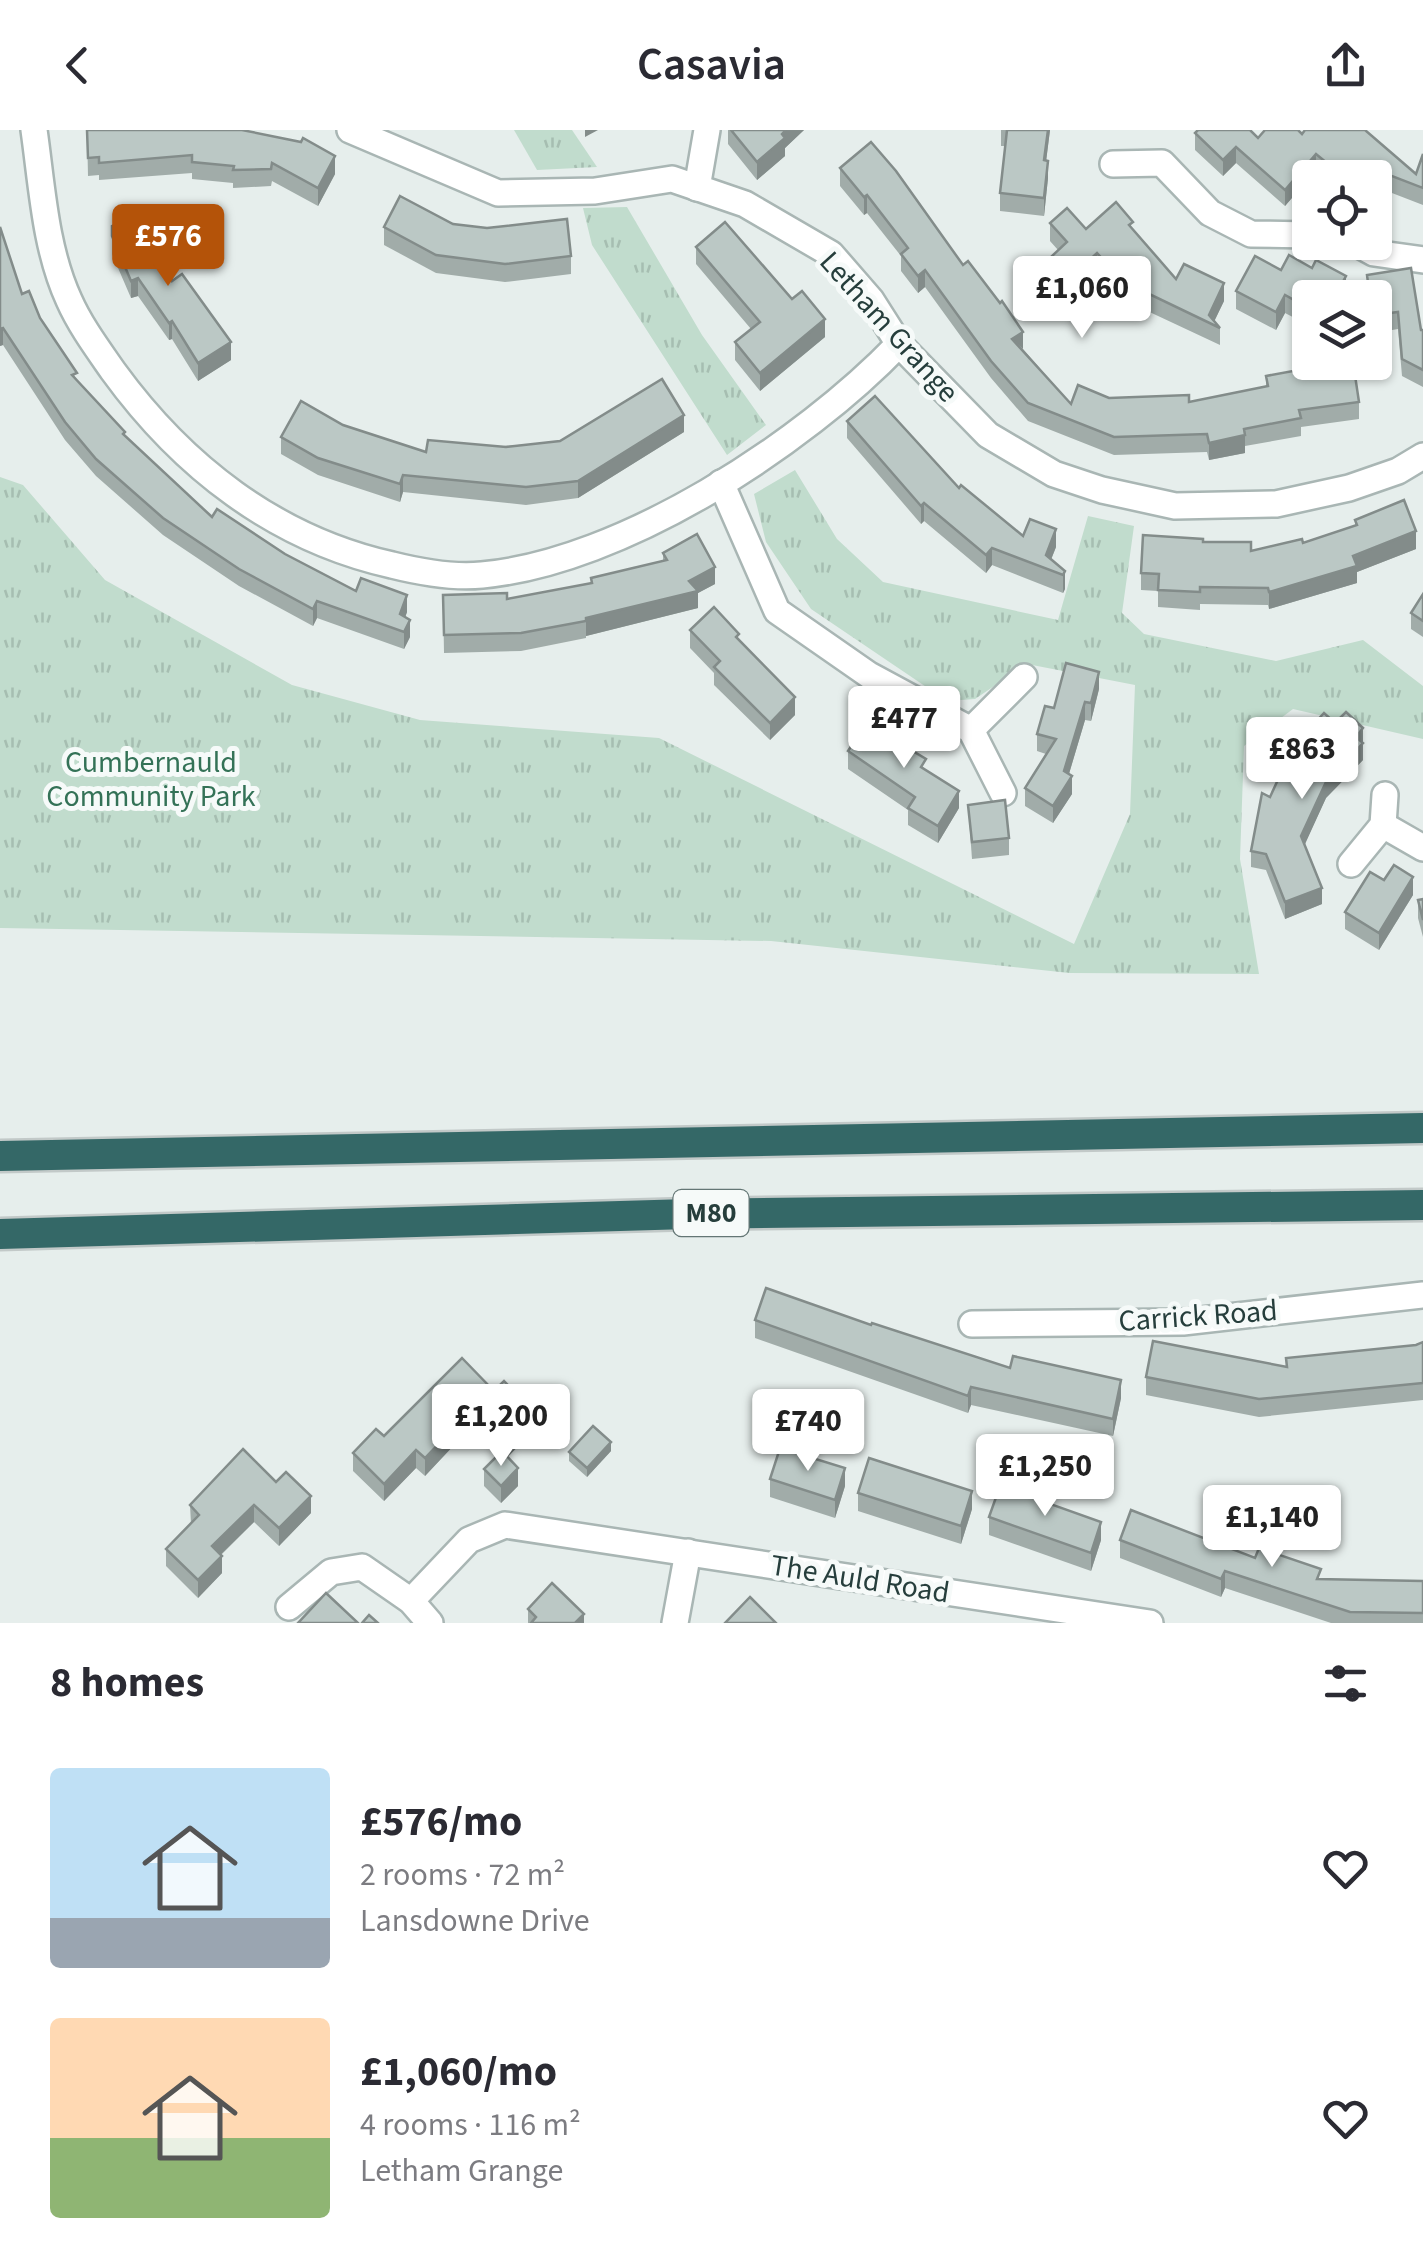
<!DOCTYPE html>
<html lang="en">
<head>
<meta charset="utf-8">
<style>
	body { margin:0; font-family:"Source Sans 3",sans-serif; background:#f2f2f3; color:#2b2b33; height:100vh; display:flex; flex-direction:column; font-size:38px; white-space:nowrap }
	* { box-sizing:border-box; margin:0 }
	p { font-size:32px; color:#7c7c81 }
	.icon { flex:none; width:55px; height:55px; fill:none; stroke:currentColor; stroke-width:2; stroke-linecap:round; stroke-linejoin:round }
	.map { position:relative; height:1493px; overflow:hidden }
	.panel { display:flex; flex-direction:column; background:#fff; flex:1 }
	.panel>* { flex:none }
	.controls { position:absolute; left:1292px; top:30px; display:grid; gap:20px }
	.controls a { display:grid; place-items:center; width:100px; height:100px; border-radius:10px; background:#fff; box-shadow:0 2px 8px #0004; font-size:50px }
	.price { position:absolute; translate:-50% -85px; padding:0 22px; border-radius:10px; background:#fff; color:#222; font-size:32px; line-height:65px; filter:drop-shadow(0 2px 5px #0008) }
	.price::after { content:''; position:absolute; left:50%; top:60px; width:30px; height:22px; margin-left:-15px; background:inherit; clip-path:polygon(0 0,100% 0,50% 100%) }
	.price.active { background:#b45309; color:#fff }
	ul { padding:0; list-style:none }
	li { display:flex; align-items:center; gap:30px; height:250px; padding:0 50px }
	li span { display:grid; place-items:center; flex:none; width:280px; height:200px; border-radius:10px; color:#555 }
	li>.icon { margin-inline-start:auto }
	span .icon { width:120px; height:120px; fill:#fffc; stroke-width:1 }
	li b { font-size:42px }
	h2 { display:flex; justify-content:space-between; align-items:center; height:120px; padding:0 50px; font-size:42px }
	header { display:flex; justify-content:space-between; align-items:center; height:130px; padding:0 50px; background:#fff; font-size:45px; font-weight:600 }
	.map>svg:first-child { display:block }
	.park { fill:url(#park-tufts) }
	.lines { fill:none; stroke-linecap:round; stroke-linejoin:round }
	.minor-casing { stroke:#a9b6b4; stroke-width:30 }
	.motorway-casing { stroke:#c2c9c8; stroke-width:35 }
	.minor { stroke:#fff; stroke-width:25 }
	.motorway { stroke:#346867; stroke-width:30 }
	.wall { fill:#a1aca9 }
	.shaded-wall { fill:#838c8a }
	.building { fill:#bbc8c5; stroke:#838c8a; stroke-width:2.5 }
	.labels { text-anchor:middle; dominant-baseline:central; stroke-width:10; stroke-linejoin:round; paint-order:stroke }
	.shield { fill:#f6faf9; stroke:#647675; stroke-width:2.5 }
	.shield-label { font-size:28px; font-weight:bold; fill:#263e3c }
	.street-label { font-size:30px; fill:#263e3c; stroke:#f6faf9 }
	.park-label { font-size:30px; fill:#347257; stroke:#f6faf9 }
</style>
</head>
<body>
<header><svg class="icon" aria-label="back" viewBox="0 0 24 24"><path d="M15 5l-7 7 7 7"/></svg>Casavia<svg class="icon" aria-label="share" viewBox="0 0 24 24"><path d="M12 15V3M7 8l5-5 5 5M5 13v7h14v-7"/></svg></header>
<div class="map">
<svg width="1423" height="1493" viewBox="0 0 1423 1493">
	<defs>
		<pattern id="park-tufts" width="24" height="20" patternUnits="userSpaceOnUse" patternTransform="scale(2.5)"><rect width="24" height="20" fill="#c1dccd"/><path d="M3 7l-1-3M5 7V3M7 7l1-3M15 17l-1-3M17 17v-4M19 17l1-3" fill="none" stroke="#a6beb1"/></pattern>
	</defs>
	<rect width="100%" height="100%" fill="#e6eeec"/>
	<g class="park">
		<polygon points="514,0 572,0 597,37 537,40"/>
		<polygon points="627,77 702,205 766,295 727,325 592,115 583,78"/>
		<polygon points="795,340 837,409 883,452 1058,490 1088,386 1134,396 1122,483 1144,504 1276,531 1363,510 1423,556 1423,609 1293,579 1244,616 1240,729 1259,844 1069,843 771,811 0,798 0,347 23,355 105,450 292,555 420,590 659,608 1074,814 1130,684 1135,555 1027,534 975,569 947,571 811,479 766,412 754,364"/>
	</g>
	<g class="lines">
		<g class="minor-casing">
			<g id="minor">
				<path d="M34 0C42 56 45 118 69 170 80 195 97 218 113 241 182 336 275 409 392 435 420 442 453 448 482 445 623 432 803 314 899 214"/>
				<polyline points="350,0 498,63 595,61 672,49 745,74 831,124 871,170 899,214 988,305 1054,344 1102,360 1175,376 1276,374 1349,358 1398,341 1423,326"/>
				<polyline points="1113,34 1162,33 1210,83 1251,104 1310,105"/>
				<polyline points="697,58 707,0"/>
				<polyline points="1354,112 1374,123 1423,130"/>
				<polyline points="721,353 777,481 869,545 971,600 1003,663"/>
				<polyline points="971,600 1024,547"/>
				<polyline points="1383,695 1423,718"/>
				<polyline points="1351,734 1383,695 1385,665"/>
				<polyline points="972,1194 1183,1192 1423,1165"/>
				<polyline points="411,1471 469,1410 505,1395 1150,1493"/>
				<polyline points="289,1477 331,1442 362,1437 411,1471 430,1493"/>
				<polyline points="675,1493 688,1422"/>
			</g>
		</g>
		<g class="motorway-casing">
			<g id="motorway">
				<polyline points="0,1026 1423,998"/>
				<polyline points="0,1104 689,1084 1423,1075"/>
			</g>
		</g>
		<use href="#minor" class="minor"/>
		<use href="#motorway" class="motorway"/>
	</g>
	<g class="wall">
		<polygon points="87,0 335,44 318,76 272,51 271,56 233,58 233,53 192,49 192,43 99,50 99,45 88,46"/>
		<polygon points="728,0 804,0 785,18 785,26 757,50 728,14"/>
		<polygon points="1001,0 1050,0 1046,31 1048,48 1044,86 1000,81 1000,63 1005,16 1001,16"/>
		<polygon points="1195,3 1258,8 1302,4 1416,44 1423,24 1423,75 1379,58 1375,63 1375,48 1325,48 1316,40 1285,76 1236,33 1223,46 1195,20"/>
		<polygon points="840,38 1023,219 1071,274 1109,268 1189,272 1266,256 1266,246 1359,272 1359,289 1301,297 1301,306 1245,316 1245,323 1209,330 1207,322 1114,325 1028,291 991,248 925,157 918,163 901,141 901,126 867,83 864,85 840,56"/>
		<polygon points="1050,93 1086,99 1133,100 1176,149 1224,171 1214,191 1220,198 1220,215 1141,178 1135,183 1097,141 1071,165 1052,143 1052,126 1058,120 1050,111"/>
		<polygon points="453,94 571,126 571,144 505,152 436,143 384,115 384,97"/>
		<polygon points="112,96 172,151 231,230 198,251 172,209 169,210 138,166 131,168 112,124"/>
		<polygon points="0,97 22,164 40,188 77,250 125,306 212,387 356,461 407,482 405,487 410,507 404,519 317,488 313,496 239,456 163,405 96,346 65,310 3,215 0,216"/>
		<polygon points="696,117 792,169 825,207 760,261 735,230 735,212 751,199 696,134"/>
		<polygon points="1281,140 1346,164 1310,168 1310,196 1285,183 1276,200 1236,179 1236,161"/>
		<polygon points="1367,145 1421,200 1423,200 1423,257 1402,246 1398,199 1375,203 1375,168 1368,168"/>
		<polygon points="847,291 959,358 1023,406 1056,417 1051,430 1065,441 1065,459 1063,463 992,435 986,443 924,391 921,394 847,308"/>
		<polygon points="343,295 426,322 684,302 578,368 526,375 403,362 400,372 318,345 281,324 281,307"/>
		<polygon points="1355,390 1416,419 1357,442 1357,453 1269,479 1268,475 1200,474 1200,480 1158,477 1158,461 1141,460 1141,443 1203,412 1251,421 1303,413 1355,396"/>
		<polygon points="663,423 715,454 698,463 698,478 586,506 586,508 521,521 444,523 443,465 507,469 591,454 591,448 663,431"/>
		<polygon points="1423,464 1423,507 1411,499 1411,483"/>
		<polygon points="690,500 739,510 795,585 770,610 714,555 714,543 690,518"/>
		<polygon points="1099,559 1091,591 1085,590 1069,644 1072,664 1053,693 1025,676 1025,658 1046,624 1037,621 1037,604 1054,578"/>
		<polygon points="1335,593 1363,598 1363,630 1326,668 1304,715 1322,774 1285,789 1266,740 1251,737 1251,721 1270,667"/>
		<polygon points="890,608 926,640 959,678 938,713 908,695 908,680 848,639 848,621"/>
		<polygon points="968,675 1009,708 1009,725 972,729"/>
		<polygon points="1384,750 1413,765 1379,820 1345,799 1345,782"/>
		<polygon points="1423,769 1423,807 1418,788 1418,770"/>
		<polygon points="755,1190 871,1195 1010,1238 1121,1268 1113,1306 971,1275 968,1283 755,1208"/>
		<polygon points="1423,1212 1423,1270 1259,1287 1146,1265 1146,1247 1286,1237 1416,1215"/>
		<polygon points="462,1228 534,1300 507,1327 518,1356 501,1373 484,1356 484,1339 497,1326 470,1298 425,1346 416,1338 384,1371 353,1341 353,1323 384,1306"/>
		<polygon points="611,1321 587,1347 569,1331 569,1322"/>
		<polygon points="770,1349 845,1356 835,1388 770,1367"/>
		<polygon points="276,1352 311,1383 279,1416 254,1392 221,1425 222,1443 198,1468 166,1436 166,1419 191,1394 190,1375"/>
		<polygon points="858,1363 972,1379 961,1414 858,1381"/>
		<polygon points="989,1387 1101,1410 1091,1441 989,1405"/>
		<polygon points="1120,1410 1255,1428 1321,1449 1423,1451 1423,1493 1331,1493 1225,1458 1221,1467 1120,1428"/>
		<polygon points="528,1479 584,1493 528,1493"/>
	</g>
	<g class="shaded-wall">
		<polygon points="585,0 598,0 585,7"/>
		<polygon points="786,0 804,0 785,18 785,26 757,50 757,32"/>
		<polygon points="1048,0 1050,0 1044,48 1044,30"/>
		<polygon points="1236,17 1236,33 1223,46 1223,30"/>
		<polygon points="1316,24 1316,40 1285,76 1285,60"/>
		<polygon points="335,26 335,44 318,76 318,58"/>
		<polygon points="1048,31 1048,48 1044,86 1044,68"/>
		<polygon points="1379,41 1379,58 1375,63 1374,48"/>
		<polygon points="867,65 867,83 864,85 864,67"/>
		<polygon points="1097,123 1097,141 1071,165 1071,147"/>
		<polygon points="925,140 925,157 918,163 918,146"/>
		<polygon points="1346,146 1346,164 1344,168 1334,168"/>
		<polygon points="138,148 138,166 131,168 131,151"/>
		<polygon points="1224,153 1224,171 1213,194 1209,185"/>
		<polygon points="1141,160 1141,178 1135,183 1135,165"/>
		<polygon points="1285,165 1285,183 1276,200 1276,182"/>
		<polygon points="825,189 825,207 760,261 760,243"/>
		<polygon points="172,191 172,209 169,210 169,193"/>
		<polygon points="3,198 3,215 0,216 0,199"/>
		<polygon points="1023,202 1023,219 1012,209"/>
		<polygon points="231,212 231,230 198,251 198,233"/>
		<polygon points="684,285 684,302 578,368 578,351"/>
		<polygon points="1245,305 1245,323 1209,330 1209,313"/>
		<polygon points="403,345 403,362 400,372 400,354"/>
		<polygon points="924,373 924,391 921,394 921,376"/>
		<polygon points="1056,399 1056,417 1047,439 1046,425"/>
		<polygon points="1416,401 1416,419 1357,442 1357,453 1269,479 1269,462"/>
		<polygon points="992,418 992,435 986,443 986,425"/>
		<polygon points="715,437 715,454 698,463 698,478 586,506 586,488 689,451"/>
		<polygon points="1065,441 1065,459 1063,463 1063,445"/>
		<polygon points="407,465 407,482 400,502 400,484"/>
		<polygon points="317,471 317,488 313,496 313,479"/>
		<polygon points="410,490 410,507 404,519 404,502"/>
		<polygon points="1099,542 1099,559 1091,591 1091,573"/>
		<polygon points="795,567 795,585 770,610 770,593"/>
		<polygon points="1085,572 1085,590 1065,657 1072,646 1072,664 1053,693 1053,676"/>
		<polygon points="1363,598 1363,630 1326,668 1301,723 1301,706 1326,652 1356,607"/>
		<polygon points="959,661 959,678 938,713 938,696"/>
		<polygon points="1413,747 1413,765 1379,820 1379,803"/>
		<polygon points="1322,758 1322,774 1285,789 1285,772"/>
		<polygon points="1121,1250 1121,1268 1113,1306 1113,1289"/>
		<polygon points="971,1257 971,1275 968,1283 968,1266"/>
		<polygon points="470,1281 470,1298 425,1346 425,1328"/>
		<polygon points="534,1283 534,1300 503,1332 503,1314"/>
		<polygon points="611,1312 611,1321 587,1347 587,1338"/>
		<polygon points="416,1320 416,1338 384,1371 384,1354"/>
		<polygon points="518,1338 518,1356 501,1373 501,1356"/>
		<polygon points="845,1338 845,1356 835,1388 835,1370"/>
		<polygon points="972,1361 972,1379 961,1414 961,1396"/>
		<polygon points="311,1366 311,1383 279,1416 279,1398"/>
		<polygon points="254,1375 254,1392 212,1433 212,1416"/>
		<polygon points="1101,1392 1101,1410 1091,1441 1091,1423"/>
		<polygon points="222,1426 222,1443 198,1468 198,1450"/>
		<polygon points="1225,1441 1225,1458 1221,1467 1221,1449"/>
		<polygon points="584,1484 584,1493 575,1493"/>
	</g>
	<g class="building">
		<polygon points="87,0 242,0 301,12 303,8 335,26 318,58 272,33 271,39 233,40 234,36 192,32 192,25 99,33 99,27 88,28"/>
		<polygon points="731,0 786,0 782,4 785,8 757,32"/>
		<polygon points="1007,0 1048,0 1044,30 1048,31 1044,68 1000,63"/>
		<polygon points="1198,0 1250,0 1258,8 1265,0 1298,0 1302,4 1305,0 1365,0 1416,44 1423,24 1423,58 1379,41 1374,48 1345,48 1316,24 1285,60 1236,17 1223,30 1195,3"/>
		<polygon points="871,12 896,41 963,135 968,131 1000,173 1002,171 1023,202 1012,209 1071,274 1078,255 1109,268 1189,265 1189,272 1268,256 1266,246 1342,232 1353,232 1359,272 1299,280 1301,288 1244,299 1245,305 1209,313 1207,304 1114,307 1028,273 991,231 925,140 918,146 901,124 908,118 867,65 864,67 840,38"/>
		<polygon points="400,66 453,94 487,98 567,89 571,126 505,134 436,125 384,97"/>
		<polygon points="1116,72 1133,92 1129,95 1176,149 1184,134 1224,153 1209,185 1220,198 1141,160 1135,165 1097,123 1071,147 1052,126 1067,112 1050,93 1067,78 1086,99"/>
		<polygon points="142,83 172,151 182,144 231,212 198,233 172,191 169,193 138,148 131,151 112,106 112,96"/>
		<polygon points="725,92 792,169 802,161 825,189 760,243 735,212 760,192 696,117"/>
		<polygon points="0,97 22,164 29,161 40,188 77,243 72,245 125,302 123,304 212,387 217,379 285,424 356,461 361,448 407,465 400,484 410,490 404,502 317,471 313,479 239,439 163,388 96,329 65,292 3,198 0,199"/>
		<polygon points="1289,125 1312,138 1316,130 1346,146 1334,168 1310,168 1310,179 1285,165 1276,182 1236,161 1255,126 1281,140"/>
		<polygon points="1411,138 1421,200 1423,200 1423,240 1402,229 1398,182 1375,185 1375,168 1370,168 1367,145"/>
		<polygon points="662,249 684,285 578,351 526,357 403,345 400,354 318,328 281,307 301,271 343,295 426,322 428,310 506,317 560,311"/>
		<polygon points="875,266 959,358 961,355 1023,406 1030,389 1056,399 1046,425 1065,441 1063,445 992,418 986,425 924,373 921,376 847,291"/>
		<polygon points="1404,370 1416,401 1353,426 1357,436 1269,462 1268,458 1200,457 1200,462 1158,460 1159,444 1141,443 1143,405 1203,409 1203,412 1251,412 1251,421 1302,409 1303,413 1357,395 1355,390"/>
		<polygon points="697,404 715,437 689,451 698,461 586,488 586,491 521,503 444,505 443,465 507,463 507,469 592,453 591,448 667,430 663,423"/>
		<polygon points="1423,464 1423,491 1411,483"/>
		<polygon points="714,477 739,504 736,507 795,567 770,593 714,537 720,531 690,500"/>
		<polygon points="1066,533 1099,542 1091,573 1085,572 1064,641 1072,646 1053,676 1025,658 1056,609 1037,604 1045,576 1054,578"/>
		<polygon points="1346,582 1363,598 1356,607 1363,613 1326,652 1301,706 1322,758 1285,772 1266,724 1251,721 1262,663 1270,667 1293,617 1324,583 1335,593"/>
		<polygon points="871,587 890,599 886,605 926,629 921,637 959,661 938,696 908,678 915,667 848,621"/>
		<polygon points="1005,670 1009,708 972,712 968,675"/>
		<polygon points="1394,735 1413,747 1379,803 1345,782 1370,742 1384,750"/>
		<polygon points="1423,769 1423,790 1418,770"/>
		<polygon points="766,1158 871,1195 872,1193 1010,1238 1013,1226 1121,1250 1113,1289 971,1257 968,1266 755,1190"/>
		<polygon points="1153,1211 1287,1237 1286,1228 1416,1215 1423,1212 1423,1253 1259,1269 1146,1247"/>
		<polygon points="462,1228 494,1261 504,1251 534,1283 503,1314 470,1281 425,1328 416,1320 384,1354 353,1323 376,1299 384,1306"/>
		<polygon points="593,1296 611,1312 587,1338 569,1322"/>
		<polygon points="780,1318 845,1338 835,1370 770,1349"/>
		<polygon points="243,1319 276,1352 286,1342 311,1366 279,1398 254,1375 212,1416 222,1426 198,1450 166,1419 199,1385 190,1375"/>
		<polygon points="502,1321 518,1338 501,1356 484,1339"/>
		<polygon points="869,1328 972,1361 961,1396 858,1363"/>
		<polygon points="1000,1356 1101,1392 1091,1423 989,1387"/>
		<polygon points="1131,1380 1255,1428 1259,1418 1321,1439 1317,1449 1423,1451 1423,1483 1350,1482 1225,1441 1221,1449 1120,1410"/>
		<polygon points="552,1453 584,1484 575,1493 531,1493 536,1487 528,1479"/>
		<polygon points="326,1463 358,1493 298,1493"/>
		<polygon points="750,1467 776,1493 725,1493"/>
		<polygon points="369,1485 378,1493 362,1493"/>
	</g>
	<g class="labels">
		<rect class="shield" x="673.5" y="1060" width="75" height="46" rx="8"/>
		<g class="shield-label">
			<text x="711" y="1083">M80</text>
		</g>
		<g class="street-label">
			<text transform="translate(889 197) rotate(48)">Letham Grange</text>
			<text transform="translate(1198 1186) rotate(-4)">Carrick Road</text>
			<text transform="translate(860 1449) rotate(9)">The Auld Road</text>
		</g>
		<g class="park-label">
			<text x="151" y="632">Cumbernauld<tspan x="151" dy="34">Community Park</tspan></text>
		</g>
	</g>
</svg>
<div class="controls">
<a><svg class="icon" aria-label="locate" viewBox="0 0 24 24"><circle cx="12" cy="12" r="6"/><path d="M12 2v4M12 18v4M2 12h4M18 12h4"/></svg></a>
<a><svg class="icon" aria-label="layers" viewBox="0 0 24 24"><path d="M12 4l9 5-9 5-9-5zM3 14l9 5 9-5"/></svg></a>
</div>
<b class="price active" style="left:168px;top:159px">£576</b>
<b class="price" style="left:1082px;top:211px">£1,060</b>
<b class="price" style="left:904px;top:641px">£477</b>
<b class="price" style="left:1302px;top:672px">£863</b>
<b class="price" style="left:501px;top:1339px">£1,200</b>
<b class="price" style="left:808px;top:1344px">£740</b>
<b class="price" style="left:1045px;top:1389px">£1,250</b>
<b class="price" style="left:1272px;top:1440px">£1,140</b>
</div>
<section class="panel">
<h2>8 homes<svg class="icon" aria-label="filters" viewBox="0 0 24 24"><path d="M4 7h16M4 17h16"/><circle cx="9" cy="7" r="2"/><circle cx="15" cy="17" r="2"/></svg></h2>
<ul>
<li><span style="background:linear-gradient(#bfe0f5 75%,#9aa5b1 0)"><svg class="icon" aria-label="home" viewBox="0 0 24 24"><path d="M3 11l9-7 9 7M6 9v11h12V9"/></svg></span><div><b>£576/mo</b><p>2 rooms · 72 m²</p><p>Lansdowne Drive</p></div><svg class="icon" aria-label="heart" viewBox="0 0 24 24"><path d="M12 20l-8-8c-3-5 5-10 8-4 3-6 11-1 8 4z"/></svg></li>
<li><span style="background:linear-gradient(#ffd9b3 60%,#8fb573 0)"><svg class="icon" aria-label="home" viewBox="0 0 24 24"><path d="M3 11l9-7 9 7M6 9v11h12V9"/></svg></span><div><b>£1,060/mo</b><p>4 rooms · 116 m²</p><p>Letham Grange</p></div><svg class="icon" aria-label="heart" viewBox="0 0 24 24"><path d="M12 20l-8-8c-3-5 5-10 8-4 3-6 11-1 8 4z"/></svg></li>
</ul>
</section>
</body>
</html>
